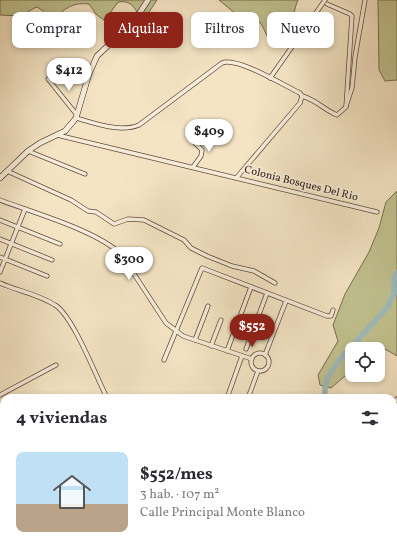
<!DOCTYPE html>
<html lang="es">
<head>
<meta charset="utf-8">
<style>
	body { margin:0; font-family:Vollkorn,serif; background:#f7f7f7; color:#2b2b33; height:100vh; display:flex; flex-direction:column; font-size:15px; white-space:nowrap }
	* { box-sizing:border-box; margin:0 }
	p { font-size:13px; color:#7c7c81 }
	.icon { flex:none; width:22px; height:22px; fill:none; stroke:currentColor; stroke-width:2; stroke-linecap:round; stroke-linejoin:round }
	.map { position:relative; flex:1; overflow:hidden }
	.drawer { position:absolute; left:0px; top:394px; width:397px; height:156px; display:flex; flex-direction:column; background:#fff; border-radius:12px 12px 0 0; box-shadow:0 2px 6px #0003 }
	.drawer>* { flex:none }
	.hud { position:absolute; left:12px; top:12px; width:373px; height:36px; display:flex; gap:8px }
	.tools { position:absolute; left:345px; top:342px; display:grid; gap:8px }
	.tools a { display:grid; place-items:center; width:40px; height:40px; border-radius:8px; background:#fff; box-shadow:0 2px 6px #0003; font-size:20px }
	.price { position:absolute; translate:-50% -34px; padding:0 9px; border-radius:14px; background:#fff; color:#222; font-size:13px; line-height:26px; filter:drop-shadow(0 1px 2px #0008) }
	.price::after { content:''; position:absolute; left:50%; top:24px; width:12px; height:9px; margin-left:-6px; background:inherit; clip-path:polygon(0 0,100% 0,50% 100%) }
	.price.active { background:#8f2418; color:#fff }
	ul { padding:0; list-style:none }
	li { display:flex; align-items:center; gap:12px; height:100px; padding:0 16px }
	li span { display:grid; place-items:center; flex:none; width:112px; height:80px; border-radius:8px; color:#555 }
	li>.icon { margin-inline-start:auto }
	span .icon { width:48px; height:48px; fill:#fffc; stroke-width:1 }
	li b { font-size:17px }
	h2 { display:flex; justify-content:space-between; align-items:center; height:48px; padding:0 16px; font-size:17px }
	.tag { padding:0 14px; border-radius:8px; background:#fff; box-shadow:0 2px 6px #0003; font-size:14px; line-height:36px }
	.tag.active { background:#8f2418; color:#fff }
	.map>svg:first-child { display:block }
	.green { fill:#c1c290; stroke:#786e50 }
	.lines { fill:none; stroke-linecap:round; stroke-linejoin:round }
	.river { stroke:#9fbcbd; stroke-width:5.5 }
	.street-casing { stroke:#604c3e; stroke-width:5 }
	.secondary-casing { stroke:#2e1a11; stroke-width:6 }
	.highway-casing { stroke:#2e1a11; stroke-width:8 }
	.street { stroke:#f8edd9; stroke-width:3.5 }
	.secondary { stroke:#f8edd9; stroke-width:5 }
	.highway { stroke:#eac282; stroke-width:6 }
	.labels { text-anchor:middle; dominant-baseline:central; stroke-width:3.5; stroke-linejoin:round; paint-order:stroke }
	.street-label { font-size:11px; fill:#2e1a11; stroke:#f8edd9 }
</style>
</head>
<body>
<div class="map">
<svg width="397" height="550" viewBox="0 0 397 550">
	<rect width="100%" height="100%" fill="#f4e4c4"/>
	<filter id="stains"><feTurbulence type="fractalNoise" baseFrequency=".005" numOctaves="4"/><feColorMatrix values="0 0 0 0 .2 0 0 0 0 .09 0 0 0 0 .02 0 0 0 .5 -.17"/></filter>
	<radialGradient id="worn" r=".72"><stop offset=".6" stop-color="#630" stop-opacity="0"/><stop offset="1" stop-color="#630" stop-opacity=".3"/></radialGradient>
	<g class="green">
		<path d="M0 0H157L145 18 139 16C134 6 130 0 118 2L110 13 111 19 105 21 96 14 89 4C74 2 63 8 55 20 46 17 44 9 36 7L21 16 0 15Z"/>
		<path d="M219 0H298C291 15 294 37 277 45 266 40 266 31 260 22L242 19Z"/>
		<polygon points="378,0 397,0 397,80 385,81 379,70"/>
		<polygon points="397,191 397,356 378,345 373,349 352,349 352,370 331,388 320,385 318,375 338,341 333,325 345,294 369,252 379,228 386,202"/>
		<rect x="393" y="520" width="4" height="25"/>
	</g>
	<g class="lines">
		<polyline class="river" points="325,398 325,387 328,377 340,359 387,308 394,293 394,280 397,272"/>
		<g class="street-casing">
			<g id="street">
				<polyline points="270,78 325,0"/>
				<polyline points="48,79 77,115"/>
				<path d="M302 96C317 100 324 110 337 115L346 107 352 16 350 14 327 4"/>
				<polyline points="346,106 352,88 355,57 365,0"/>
				<path d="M76 118C95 123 120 133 139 125L222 63C236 56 285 86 300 93L302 96 300 103 237 177"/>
				<polyline points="57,135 377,212"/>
				<polyline points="28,151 85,174"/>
				<polyline points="193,167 201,156 202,150 194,142"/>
				<polyline points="7,171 71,200 88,211 96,212 114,224 128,219 144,220 184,240 191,248 207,256 232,266 254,271 275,283"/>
				<path d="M0 200C34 213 95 230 121 254L166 323 183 336 252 359"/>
				<polyline points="0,220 60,244"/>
				<polyline points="0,239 52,260"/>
				<polyline points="0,257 47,276"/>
				<polyline points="0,272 25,209"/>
				<path d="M0 283C18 291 38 294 55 305 73 316 96 376 107 398"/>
				<polyline points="195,340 208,306"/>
				<polyline points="211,346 221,320"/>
				<polyline points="246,349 267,293"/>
				<polyline points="227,351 251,287"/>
				<circle cx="260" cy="362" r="9"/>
				<polyline points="265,355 286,301"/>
				<polyline points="164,360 202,268 327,316 331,316 333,310"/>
				<polyline points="0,395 56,365"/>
				<polyline points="227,398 242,356"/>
				<polyline points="248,398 258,371"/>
				<polyline points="393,404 397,399"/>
				<polyline points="393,434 397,437"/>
			</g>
		</g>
		<g class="secondary-casing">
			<polyline id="secondary" points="0,178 28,151 40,143 65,131 71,124 76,118 89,74 97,56 114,40 128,21 137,17 148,0"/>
		</g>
		<g class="highway-casing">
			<g id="highway">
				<polyline points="0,524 4,526"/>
				<polyline points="0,532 4,533"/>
				<polyline points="40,546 57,550"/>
				<polyline points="74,546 103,548 178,549 397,549"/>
			</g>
		</g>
		<use href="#street" class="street"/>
		<use href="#secondary" class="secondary"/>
		<use href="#highway" class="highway"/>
	</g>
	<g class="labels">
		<g class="street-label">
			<text transform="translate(301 184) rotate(14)">Colonia Bosques Del Rio</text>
		</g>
	</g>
	<rect width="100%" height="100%" filter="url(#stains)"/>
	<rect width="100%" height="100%" fill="url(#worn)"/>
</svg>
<div class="tools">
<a><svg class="icon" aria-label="locate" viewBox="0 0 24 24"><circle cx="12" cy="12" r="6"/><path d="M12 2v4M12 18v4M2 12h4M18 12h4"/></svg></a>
</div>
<b class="price" style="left:69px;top:92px">$412</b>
<b class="price" style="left:209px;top:153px">$409</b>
<b class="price" style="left:129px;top:281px">$300</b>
<b class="price active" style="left:252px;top:348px">$552</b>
<div class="hud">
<a class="tag">Comprar</a>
<a class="tag active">Alquilar</a>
<a class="tag">Filtros</a>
<a class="tag">Nuevo</a>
</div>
<section class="drawer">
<h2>4 viviendas<svg class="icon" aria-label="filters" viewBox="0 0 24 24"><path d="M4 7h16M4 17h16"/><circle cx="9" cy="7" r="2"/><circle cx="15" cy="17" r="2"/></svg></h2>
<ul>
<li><span style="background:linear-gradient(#bfe0f5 65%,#b9a48a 0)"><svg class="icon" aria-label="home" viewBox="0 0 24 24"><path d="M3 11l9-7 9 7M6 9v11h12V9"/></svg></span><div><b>$552/mes</b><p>3 hab. · 107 m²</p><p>Calle Principal Monte Blanco</p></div></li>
</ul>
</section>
</div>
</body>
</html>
